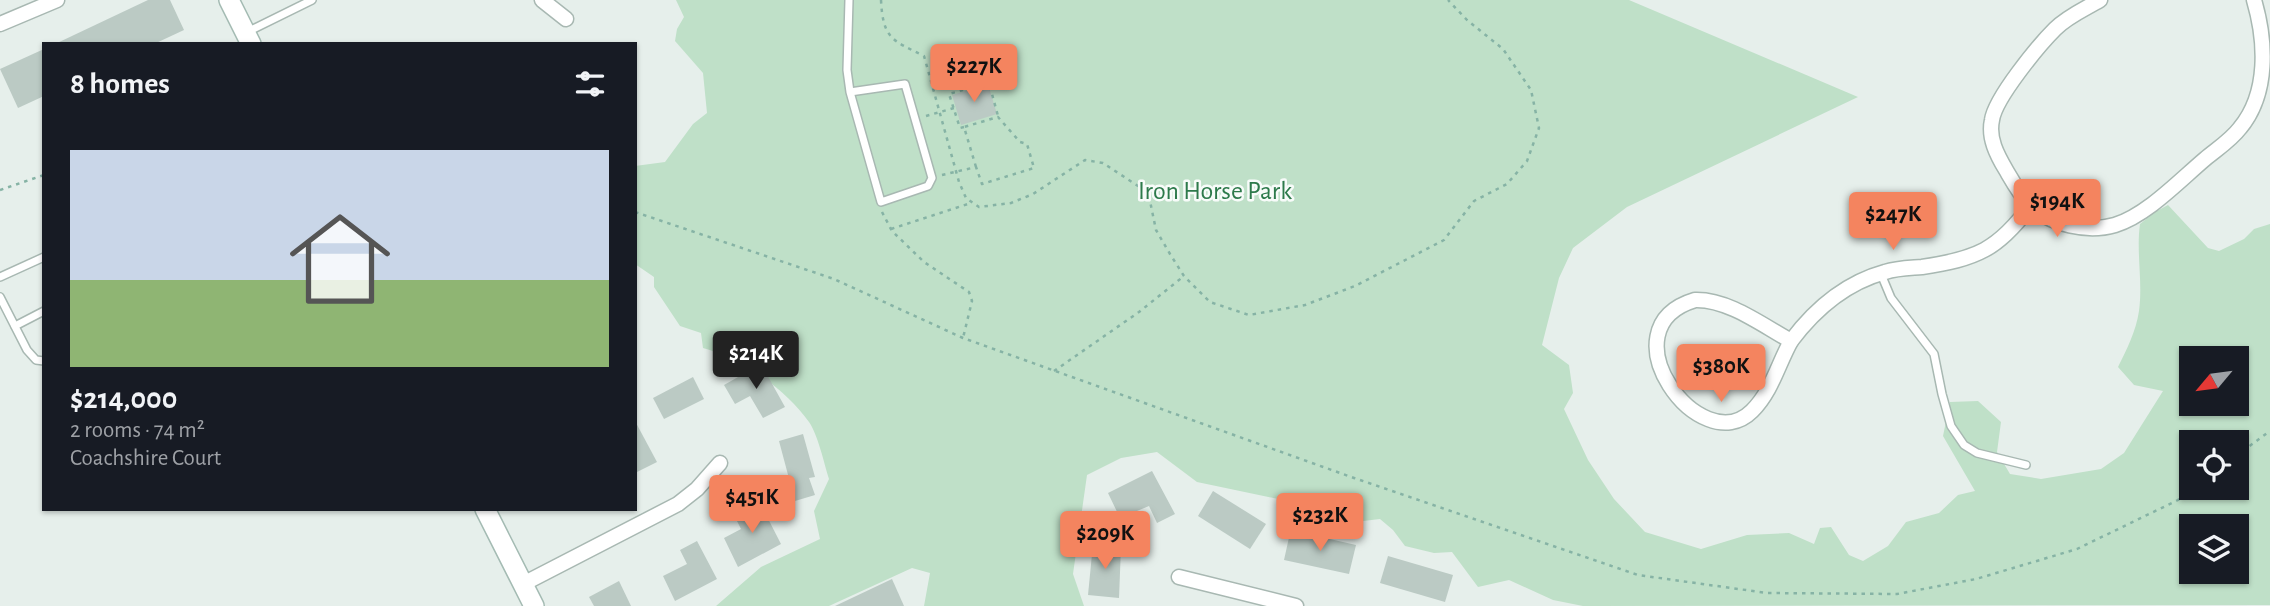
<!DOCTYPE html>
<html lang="en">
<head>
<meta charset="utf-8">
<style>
	body { margin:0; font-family:"Alegreya Sans",sans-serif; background:#242831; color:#f1f3f6; height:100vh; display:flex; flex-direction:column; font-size:26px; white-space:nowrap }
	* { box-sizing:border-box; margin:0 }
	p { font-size:23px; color:#9ea1a6 }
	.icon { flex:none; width:38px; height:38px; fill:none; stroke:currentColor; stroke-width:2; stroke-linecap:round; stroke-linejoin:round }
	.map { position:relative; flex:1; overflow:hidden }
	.sheet { position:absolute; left:42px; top:42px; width:595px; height:469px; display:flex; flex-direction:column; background:#171b24; border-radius:0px; box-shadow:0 2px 5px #0004 }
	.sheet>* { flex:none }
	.needle { width:46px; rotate:241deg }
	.controls { position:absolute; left:2179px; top:346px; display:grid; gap:14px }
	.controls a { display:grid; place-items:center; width:70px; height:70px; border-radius:0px; background:#171b24; box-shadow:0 2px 5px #0004; font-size:35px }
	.price { position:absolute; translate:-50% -60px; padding:0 16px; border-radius:7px; background:#f4845f; color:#111; font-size:23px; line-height:46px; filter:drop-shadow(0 2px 4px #0008) }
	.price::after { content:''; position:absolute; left:50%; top:42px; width:21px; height:16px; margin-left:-10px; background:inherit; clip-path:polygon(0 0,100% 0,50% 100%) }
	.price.on { background:#222; color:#fff }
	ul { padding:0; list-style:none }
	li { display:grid; align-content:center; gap:14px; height:371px; padding:0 28px }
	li+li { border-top:2px solid #363941 }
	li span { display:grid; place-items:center; height:217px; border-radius:0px; color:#555 }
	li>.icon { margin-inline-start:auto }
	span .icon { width:126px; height:126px; fill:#fffc; stroke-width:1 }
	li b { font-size:30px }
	h2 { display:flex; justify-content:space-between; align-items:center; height:84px; padding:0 28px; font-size:30px }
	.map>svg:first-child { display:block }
	.green { fill:#bfe0c8; fill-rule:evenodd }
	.building { fill:#bbcac4 }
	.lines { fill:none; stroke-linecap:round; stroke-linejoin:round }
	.lane-casing { stroke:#a8b8b2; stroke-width:10 }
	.street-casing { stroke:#a8b8b2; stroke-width:17 }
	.secondary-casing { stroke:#a4bbb3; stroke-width:22 }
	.path { stroke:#86b3a5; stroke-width:2.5; stroke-dasharray:3.5 5; stroke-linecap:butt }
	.lane { stroke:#fff; stroke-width:7 }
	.street { stroke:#fff; stroke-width:14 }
	.secondary { stroke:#fff; stroke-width:19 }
	.labels { text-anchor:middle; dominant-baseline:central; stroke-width:5; stroke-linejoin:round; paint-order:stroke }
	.park-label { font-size:26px; fill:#2d7a4b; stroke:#f7fbf9 }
</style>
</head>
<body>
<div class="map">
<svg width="2270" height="606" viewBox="0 0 2270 606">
	<rect width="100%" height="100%" fill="#e6efeb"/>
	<path class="green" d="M676 0H1629L1858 97 1627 207 1573 248 1559 278 1542 345 1569 365 1573 393 1564 409 1588 460 1614 499 1645 532 1701 549 1747 535 1789 533 1814 544 1820 528 1831 527 1849 555 1863 561 1888 546 1906 522 1939 513 1958 495 1975 491 1943 436 1950 402 1978 401 2001 422 1997 452 2010 474 2041 479 2101 469 2124 453 2163 391 2134 385 2118 367C2127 349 2136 331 2139 311 2143 282 2136 252 2140 224L2155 212 2168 205 2208 248 2219 251 2244 239 2254 229 2270 224V605L1583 606 1553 600 1509 580 1478 587 1452 552 1434 553 1405 546 1393 530 1380 519 1355 522 1339 507 1325 517 1297 503 1197 482 1157 452 1121 458 1087 475 1073 574 1084 606H924L930 573 912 568 829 606H716L761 567 820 539 814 511 829 479C824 463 818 435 809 422 786 389 741 358 703 348L701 333 680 326 654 287V277L635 264V166L665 162 693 124 707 113 703 73 675 41 677 29 684 17ZM2191 359H2236V404H2191ZM2191 443H2236V488H2191ZM2191 527H2236V572H2191Z"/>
	<g class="building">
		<polygon points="148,0 170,0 184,30 154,44 55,44"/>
		<polygon points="44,49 44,96 18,108 0,69"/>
		<polygon points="988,84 997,114 961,125 952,95"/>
		<polygon points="761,364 785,407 763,418 750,396 735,404 724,385"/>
		<polygon points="693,377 704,399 664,419 653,398"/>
		<polygon points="635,421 657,462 635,473"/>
		<polygon points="803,434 815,477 809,478 815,495 795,501 779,441"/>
		<polygon points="1152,471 1175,514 1157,523 1149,506 1120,518 1108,493"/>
		<polygon points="1213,491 1266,524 1250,549 1198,516"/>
		<polygon points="759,501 781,544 738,567 724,538 741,529 734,515"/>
		<polygon points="1290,533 1307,537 1308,534 1356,545 1349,574 1284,560"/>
		<polygon points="697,541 717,579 675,601 663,576 687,564 680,550"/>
		<polygon points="1093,544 1121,547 1119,598 1088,595"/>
		<polygon points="1388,556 1453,575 1445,602 1380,583"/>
		<polygon points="892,579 904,606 835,606"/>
		<polygon points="619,581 631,606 594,606 589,597"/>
	</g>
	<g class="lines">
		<g class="lane-casing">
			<g id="lane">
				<polyline points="849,0 847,70 850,92 881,202 928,186 932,178 905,84 850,92"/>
				<polyline points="247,32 312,0"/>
				<polyline points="1881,274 1891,298 1934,354 1942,394 1951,426 1964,445 1977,453 2026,465"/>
				<polyline points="0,277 44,257"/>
				<polyline points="0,297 27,350 36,360 44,361"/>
				<polyline points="15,326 44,311"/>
			</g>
		</g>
		<g class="street-casing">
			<g id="street">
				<polyline points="542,0 566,19"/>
				<path d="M2100 0C2085 9 2068 16 2055 29 2039 45 1995 98 1992 120 1988 138 1997 155 2006 170 2013 182 2020 195 2030 205 2050 225 2088 233 2115 225 2147 215 2179 181 2205 159 2217 149 2231 140 2240 128 2269 93 2266 41 2254 0"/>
				<polyline points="0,24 57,0"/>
				<path d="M1695 300C1728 299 1762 325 1791 341 1778 364 1772 391 1752 411 1701 462 1602 328 1695 300Z"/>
				<path d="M1791 341C1815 309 1845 283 1885 272 1897 268 1910 268 1922 267 1976 259 1998 250 2031 205"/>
				<polyline points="1179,577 1296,606"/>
				<polyline points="523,584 678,504 697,489 720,463"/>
			</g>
		</g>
		<g class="secondary-casing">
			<g id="secondary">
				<polyline points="229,0 251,44"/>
				<polyline points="485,509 534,606"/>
			</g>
		</g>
		<g class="path">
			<path d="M881 0C883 39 892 40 924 56L959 182 966 198 979 207 1011 203 1033 194 1085 160 1103 163 1138 186 1150 201 1156 230 1170 254 1184 276 1210 302 1249 315 1305 305 1355 286 1444 240 1474 201 1507 184 1527 161 1539 128 1531 90 1503 49 1467 20 1448 0"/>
			<polyline points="926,116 954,108"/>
			<polyline points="964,127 960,128 949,94 989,83 998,116"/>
			<polyline points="942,175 976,167 982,184 1034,168 1027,144 1020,142 998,117 964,127 976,167"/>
			<polyline points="0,190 44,175"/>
			<polyline points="635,212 834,279 963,338 1354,478 1638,575 1767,593 1897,594 1976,579 2077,549 2178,500 2194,488"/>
			<polyline points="882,212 892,231 924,262 969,292 972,301 963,338"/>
			<polyline points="891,229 971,203"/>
			<polyline points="1054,371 1139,312 1184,276"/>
			<polyline points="2236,456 2270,431"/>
		</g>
		<use href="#lane" class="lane"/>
		<use href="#street" class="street"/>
		<use href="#secondary" class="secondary"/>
	</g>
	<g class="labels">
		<g class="park-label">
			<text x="1215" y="191">Iron Horse Park</text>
		</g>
	</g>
</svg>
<div class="controls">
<a><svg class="needle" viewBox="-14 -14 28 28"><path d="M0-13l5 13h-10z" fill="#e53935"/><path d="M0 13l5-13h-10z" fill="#9ea1a6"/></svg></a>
<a><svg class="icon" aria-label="locate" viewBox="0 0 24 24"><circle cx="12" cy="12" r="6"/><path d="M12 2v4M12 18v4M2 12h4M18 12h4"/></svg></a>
<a><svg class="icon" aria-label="layers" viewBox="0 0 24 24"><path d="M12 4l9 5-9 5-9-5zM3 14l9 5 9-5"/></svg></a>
</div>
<b class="price" style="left:974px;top:104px">$227K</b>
<b class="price" style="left:2057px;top:239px">$194K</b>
<b class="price" style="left:1893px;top:252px">$247K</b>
<b class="price on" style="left:756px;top:391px">$214K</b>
<b class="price" style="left:1721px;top:404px">$380K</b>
<b class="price" style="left:752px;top:535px">$451K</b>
<b class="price" style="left:1320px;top:553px">$232K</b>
<b class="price" style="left:1105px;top:571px">$209K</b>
<section class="sheet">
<h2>8 homes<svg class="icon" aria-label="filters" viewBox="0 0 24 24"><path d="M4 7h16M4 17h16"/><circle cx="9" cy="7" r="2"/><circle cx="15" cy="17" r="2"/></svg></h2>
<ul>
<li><span style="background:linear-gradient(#c9d6e8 60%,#8fb573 0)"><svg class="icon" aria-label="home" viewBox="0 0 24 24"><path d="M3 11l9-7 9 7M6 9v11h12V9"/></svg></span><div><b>$214,000</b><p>2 rooms · 74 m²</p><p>Coachshire Court</p></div></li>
</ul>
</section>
</div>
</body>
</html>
